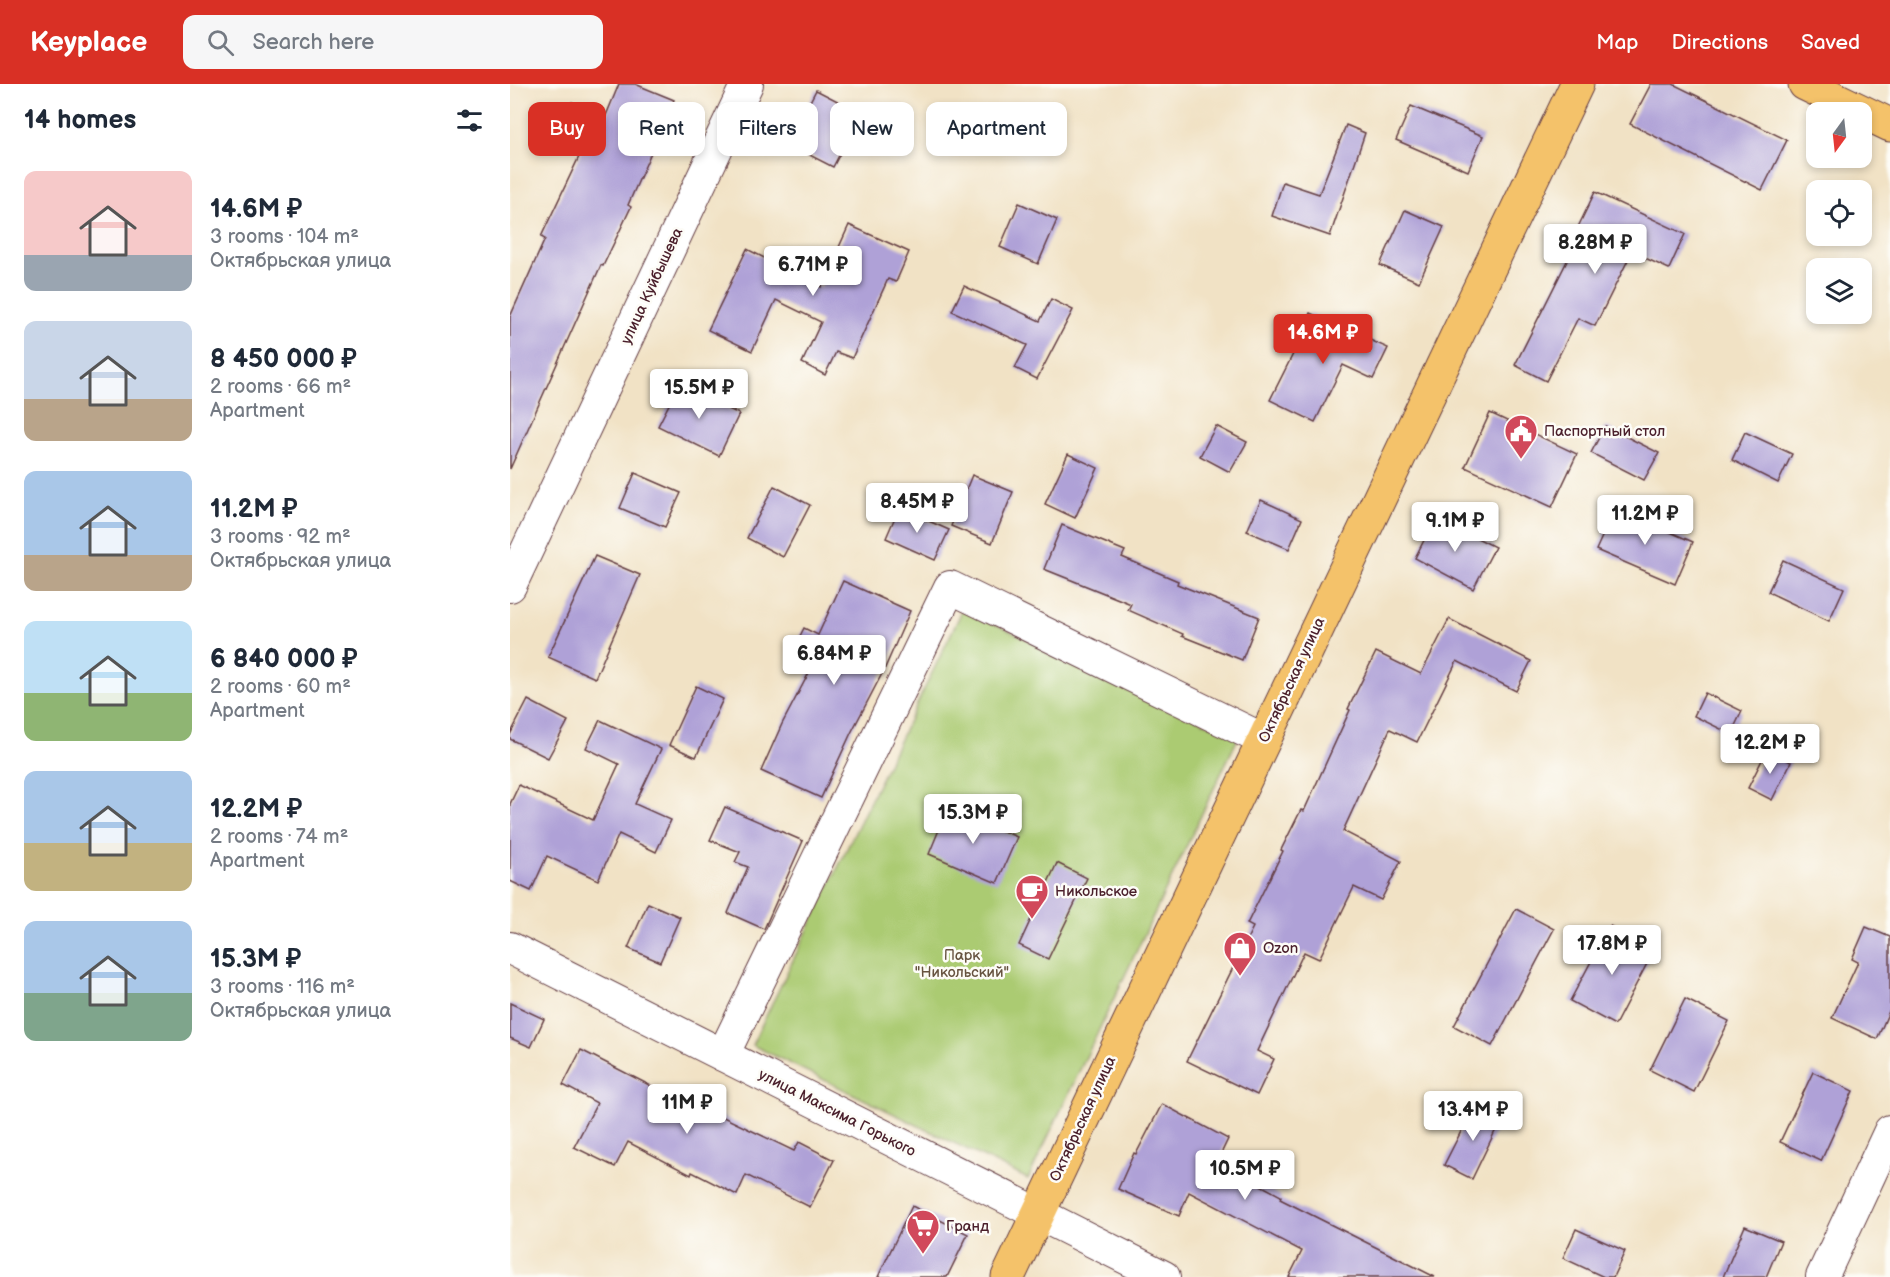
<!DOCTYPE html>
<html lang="en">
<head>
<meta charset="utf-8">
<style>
	body { margin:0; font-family:"Balsamiq Sans",sans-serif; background:#f6f6f7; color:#1f2937; height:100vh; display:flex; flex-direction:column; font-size:22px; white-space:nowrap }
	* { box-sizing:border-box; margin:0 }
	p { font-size:20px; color:#747a83 }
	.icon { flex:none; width:33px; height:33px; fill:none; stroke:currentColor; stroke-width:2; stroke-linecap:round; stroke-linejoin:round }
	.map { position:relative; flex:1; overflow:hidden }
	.drawer { display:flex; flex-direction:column; background:#fff; width:510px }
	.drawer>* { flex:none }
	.banner { position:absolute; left:18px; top:18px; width:570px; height:54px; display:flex; gap:12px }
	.needle { width:39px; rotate:195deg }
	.controls { position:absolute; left:1296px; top:18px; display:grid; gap:12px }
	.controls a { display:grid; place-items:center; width:66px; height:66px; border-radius:12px; background:#fff; box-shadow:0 3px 9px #0003; font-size:30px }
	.price { position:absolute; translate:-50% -51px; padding:0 14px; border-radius:6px; background:#fff; color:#222; font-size:20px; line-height:39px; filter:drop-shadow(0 2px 3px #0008) }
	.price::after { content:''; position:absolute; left:50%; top:36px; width:18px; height:14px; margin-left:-9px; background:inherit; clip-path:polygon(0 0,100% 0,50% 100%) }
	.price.current { background:#d93025; color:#fff }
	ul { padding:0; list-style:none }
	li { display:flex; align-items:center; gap:18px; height:150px; padding:0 24px }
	li span { display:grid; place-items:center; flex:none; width:168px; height:120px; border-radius:12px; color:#555 }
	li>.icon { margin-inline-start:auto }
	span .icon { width:72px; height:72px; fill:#fffc; stroke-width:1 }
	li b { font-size:26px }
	h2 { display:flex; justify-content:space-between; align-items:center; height:72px; padding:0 24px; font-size:26px }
	.tag { padding:0 21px; border-radius:12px; background:#fff; box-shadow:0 3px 9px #0003; font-size:21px; line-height:54px }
	.tag.current { background:#d93025; color:#fff }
	header { display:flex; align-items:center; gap:36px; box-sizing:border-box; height:84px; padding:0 30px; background:#d93025; color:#fff }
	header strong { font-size:28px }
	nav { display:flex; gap:33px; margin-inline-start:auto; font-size:21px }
	.search { width:420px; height:54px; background:#f6f6f7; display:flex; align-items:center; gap:15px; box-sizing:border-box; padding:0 21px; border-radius:12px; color:#747a83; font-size:22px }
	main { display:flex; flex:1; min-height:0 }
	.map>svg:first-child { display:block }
	.green { fill:#abcb72; stroke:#7a754e; stroke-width:1.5 }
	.building { fill:#afa1d7 }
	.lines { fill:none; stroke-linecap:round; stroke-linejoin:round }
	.minor-casing { stroke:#633c42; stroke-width:34 }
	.major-casing { stroke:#633c42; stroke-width:35 }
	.minor { stroke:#fff; stroke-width:32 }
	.major { stroke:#f4c26a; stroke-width:33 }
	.labels { text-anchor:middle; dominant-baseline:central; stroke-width:5; stroke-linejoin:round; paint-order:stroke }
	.street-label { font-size:15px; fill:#4a1f2b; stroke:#fdfcf7 }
	.poi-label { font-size:15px; fill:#4a1f2b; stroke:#fdfcf7; text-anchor:start }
	.park-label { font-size:15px; fill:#675340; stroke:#fdfcf7 }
</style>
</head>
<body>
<header>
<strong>Keyplace</strong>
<div class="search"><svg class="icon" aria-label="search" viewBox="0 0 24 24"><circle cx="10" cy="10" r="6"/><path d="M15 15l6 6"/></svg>Search here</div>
<nav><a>Map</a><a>Directions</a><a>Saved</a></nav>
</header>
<main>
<section class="drawer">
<h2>14 homes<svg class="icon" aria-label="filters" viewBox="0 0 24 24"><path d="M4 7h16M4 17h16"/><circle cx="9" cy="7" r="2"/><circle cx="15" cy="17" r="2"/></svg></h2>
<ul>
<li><span style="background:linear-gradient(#f6c9c9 70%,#9aa5b1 0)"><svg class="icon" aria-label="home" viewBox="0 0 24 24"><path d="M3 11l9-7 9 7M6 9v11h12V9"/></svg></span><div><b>14.6M ₽</b><p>3 rooms · 104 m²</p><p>Октябрьская улица</p></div></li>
<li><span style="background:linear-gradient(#c9d6e8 65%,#b9a48a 0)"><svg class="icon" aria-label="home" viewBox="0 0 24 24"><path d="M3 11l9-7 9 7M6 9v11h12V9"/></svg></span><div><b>8 450 000 ₽</b><p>2 rooms · 66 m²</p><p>Apartment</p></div></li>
<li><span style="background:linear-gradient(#a9c7e8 70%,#b9a48a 0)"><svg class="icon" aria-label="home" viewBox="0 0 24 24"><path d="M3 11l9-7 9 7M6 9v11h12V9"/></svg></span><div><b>11.2M ₽</b><p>3 rooms · 92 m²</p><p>Октябрьская улица</p></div></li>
<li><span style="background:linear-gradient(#bfe0f5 60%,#8fb573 0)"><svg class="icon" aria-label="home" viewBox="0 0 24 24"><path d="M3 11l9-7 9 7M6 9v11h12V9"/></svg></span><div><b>6 840 000 ₽</b><p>2 rooms · 60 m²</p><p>Apartment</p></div></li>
<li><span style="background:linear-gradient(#a9c7e8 60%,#c2b280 0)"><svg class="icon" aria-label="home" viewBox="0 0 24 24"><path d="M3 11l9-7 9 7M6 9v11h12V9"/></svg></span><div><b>12.2M ₽</b><p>2 rooms · 74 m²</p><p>Apartment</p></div></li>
<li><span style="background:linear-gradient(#a9c7e8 60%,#7fa58c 0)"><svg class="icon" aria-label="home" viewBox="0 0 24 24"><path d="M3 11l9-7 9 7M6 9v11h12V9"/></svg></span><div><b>15.3M ₽</b><p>3 rooms · 116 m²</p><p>Октябрьская улица</p></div></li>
</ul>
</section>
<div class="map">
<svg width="1380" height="1193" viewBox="0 0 1380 1193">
	<rect width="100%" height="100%" fill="#fdfcf7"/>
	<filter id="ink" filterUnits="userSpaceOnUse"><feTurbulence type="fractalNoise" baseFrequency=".0167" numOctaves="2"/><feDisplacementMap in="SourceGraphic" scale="12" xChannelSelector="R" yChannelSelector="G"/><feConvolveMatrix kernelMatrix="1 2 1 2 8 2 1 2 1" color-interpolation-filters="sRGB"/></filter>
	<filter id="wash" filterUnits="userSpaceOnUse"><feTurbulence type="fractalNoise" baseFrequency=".008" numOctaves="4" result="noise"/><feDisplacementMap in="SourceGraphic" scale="24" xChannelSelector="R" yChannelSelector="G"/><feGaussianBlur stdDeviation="1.35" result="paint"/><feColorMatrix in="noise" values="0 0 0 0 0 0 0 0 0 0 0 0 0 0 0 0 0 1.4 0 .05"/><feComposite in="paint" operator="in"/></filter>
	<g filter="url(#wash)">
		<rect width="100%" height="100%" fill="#f1e2c5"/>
		<polygon class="green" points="453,525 728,654 518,1095 242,961"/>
		<g id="blocks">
			<g class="building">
				<polygon points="109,0 125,0 164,16 118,121 121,123 93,182 91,181 0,385 0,233 35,155 31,153 75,60 48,48 62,18 95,34"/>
				<polygon points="1141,0 1163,0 1277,56 1252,106 1120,40"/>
				<polygon points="306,6 351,29 323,83 278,60"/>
				<polygon points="901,22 973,52 958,87 886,56"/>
				<polygon points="836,41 855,49 820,152 762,132 773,98 809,110"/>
				<polygon points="1085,108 1175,150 1159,185 1122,168 1085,242 1068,234 1036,297 1005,281 1073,145 1068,143"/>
				<polygon points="509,119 547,136 528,180 490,163"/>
				<polygon points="895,126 934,143 909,198 870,181"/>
				<polygon points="339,141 399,168 386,198 378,195 342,274 326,268 315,291 292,279 311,238 266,216 242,267 198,246 237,165 311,203"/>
				<polygon points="454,202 530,237 541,215 563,226 527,295 505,284 517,261 442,227"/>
				<polygon points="800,229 878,264 863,295 833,281 805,338 760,316 788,260 786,259"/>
				<polygon points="169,301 229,330 209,372 148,342"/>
				<polygon points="980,329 1067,370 1042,423 955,383"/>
				<polygon points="706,342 737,358 720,388 690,372"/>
				<polygon points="1095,342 1149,369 1134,396 1081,369"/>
				<polygon points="1235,348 1282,370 1268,399 1222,376"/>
				<polygon points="558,370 588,384 565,434 535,420"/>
				<polygon points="125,389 171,409 155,443 110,424"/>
				<polygon points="462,391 503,408 482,459 441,442"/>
				<polygon points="264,402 300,421 273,473 237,454"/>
				<polygon points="751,416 792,435 779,465 737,447"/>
				<polygon points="389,424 439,446 425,476 376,454"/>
				<polygon points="1105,424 1183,458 1165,500 1086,466"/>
				<polygon points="926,433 985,463 963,505 905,474"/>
				<polygon points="552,441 615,467 612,473 668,497 667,500 749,533 732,576 672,552 673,550 618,526 621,520 534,485"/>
				<polygon points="85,472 130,491 85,594 38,573"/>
				<polygon points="1273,476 1334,504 1319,537 1258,508"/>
				<polygon points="333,497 400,527 375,584 341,649 311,714 251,687 272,640 303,581 281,570 294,544 308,551"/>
				<polygon points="939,535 1021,577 1006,607 947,577 907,658 880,645 833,747 891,777 871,816 844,803 809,875 794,868 747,967 764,975 747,1011 677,977 743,843 737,840 773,767 771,766 791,726 794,727 840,626 838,625 866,568 911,590"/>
				<polygon points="186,602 213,615 186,673 159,661"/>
				<polygon points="1195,609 1232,627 1221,650 1184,632"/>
				<polygon points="18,616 58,637 38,674 0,655 0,651"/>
				<polygon points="90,636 151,665 125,720 161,736 146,768 109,750 88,796 37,772 21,807 0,797 0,720 9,701 83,736 109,680 76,664"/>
				<polygon points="1257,666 1281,678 1262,716 1238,704"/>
				<polygon points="215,723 293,757 254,845 218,829 238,783 225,778 230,768 200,756"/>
				<polygon points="438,724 507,753 487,799 419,770"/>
				<polygon points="547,779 577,794 538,875 509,861"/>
				<polygon points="138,819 170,833 150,878 118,864"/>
				<polygon points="1006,825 1044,845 982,962 944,942"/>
				<polygon points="1100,842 1144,866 1105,941 1060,917"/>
				<polygon points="1356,843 1380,853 1380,925 1367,955 1322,934 1348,878 1342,875"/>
				<polygon points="1175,915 1219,937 1184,1008 1140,986"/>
				<polygon points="0,919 34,935 21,963 0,954"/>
				<polygon points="71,966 180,1022 182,1018 284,1067 289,1058 324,1076 300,1123 236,1091 227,1111 182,1088 181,1091 118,1058 105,1083 64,1063 87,1019 53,1001"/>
				<polygon points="1303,988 1343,1007 1311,1077 1270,1058"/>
				<polygon points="652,1020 718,1055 707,1078 771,1112 770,1115 925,1193 779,1193 792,1167 679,1108 669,1132 608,1105 624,1069 626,1070"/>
				<polygon points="964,1022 991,1035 962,1095 934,1081"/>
				<polygon points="402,1122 458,1150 437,1193 368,1193"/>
				<polygon points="1235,1142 1271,1157 1256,1193 1213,1193"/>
				<polygon points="1066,1145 1115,1167 1103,1193 1094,1193 1053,1174"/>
			</g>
		</g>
	</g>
	<g filter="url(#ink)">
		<use href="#blocks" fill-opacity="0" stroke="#633c42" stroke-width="1.5"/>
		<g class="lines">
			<g class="minor-casing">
				<g id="minor">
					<polyline points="0,502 237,0"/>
					<polyline points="0,864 654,1193"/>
					<polyline points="213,971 440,503 754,656"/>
					<polyline points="1312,1193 1380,1047"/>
				</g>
			</g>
			<g class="major-casing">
				<g id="major">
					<polyline points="1295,0 1380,41"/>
					<polyline points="498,1193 1067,0"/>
				</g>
			</g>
			<use href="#minor" class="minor"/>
			<use href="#major" class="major"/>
		</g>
	</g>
	<defs>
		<g id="civic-pin" transform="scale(1.725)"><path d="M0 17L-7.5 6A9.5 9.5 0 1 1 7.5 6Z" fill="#d1495b" stroke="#fdfcf7"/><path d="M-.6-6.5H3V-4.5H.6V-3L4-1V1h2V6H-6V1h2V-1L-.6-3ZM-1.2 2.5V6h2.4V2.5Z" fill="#fff"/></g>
		<g id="cafe-pin" transform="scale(1.725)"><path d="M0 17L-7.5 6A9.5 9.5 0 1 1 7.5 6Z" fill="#d1495b" stroke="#fdfcf7"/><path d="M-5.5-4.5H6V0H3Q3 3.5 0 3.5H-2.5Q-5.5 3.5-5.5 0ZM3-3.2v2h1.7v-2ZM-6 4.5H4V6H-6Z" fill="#fff"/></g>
		<g id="shop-pin" transform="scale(1.725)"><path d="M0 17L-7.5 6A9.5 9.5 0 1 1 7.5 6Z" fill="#d1495b" stroke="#fdfcf7"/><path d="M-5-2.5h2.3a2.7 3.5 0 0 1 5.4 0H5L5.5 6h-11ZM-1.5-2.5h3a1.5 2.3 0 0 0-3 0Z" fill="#fff"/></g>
		<g id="supermarket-pin" transform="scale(1.725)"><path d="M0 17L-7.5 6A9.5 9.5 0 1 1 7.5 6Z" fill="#d1495b" stroke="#fdfcf7"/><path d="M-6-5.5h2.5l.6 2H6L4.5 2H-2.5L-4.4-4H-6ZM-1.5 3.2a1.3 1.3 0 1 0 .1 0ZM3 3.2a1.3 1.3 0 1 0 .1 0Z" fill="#fff"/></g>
	</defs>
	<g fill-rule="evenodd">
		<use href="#civic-pin" x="1011" y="347"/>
		<use href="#cafe-pin" x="522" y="807"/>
		<use href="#shop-pin" x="730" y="864"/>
		<use href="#supermarket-pin" x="413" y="1142"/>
	</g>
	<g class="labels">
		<g class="street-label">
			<text transform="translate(142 202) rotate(-65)">улица Куйбышева</text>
			<text transform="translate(782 596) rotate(-65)">Октябрьская улица</text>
			<text transform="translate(327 1029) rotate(27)">улица Максима Горького</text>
			<text transform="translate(573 1035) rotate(-65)">Октябрьская улица</text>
		</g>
		<g class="poi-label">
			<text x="1034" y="347">Паспортный стол</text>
			<text x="545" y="807">Никольское</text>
			<text x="753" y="864">Ozon</text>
			<text x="436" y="1142">Гранд</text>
		</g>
		<g class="park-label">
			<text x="452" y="871">Парк<tspan x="452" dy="17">"Никольский"</tspan></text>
		</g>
	</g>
</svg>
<div class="controls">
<a><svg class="needle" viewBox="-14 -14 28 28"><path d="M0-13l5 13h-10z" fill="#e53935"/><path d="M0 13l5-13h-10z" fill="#747a83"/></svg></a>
<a><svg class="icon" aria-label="locate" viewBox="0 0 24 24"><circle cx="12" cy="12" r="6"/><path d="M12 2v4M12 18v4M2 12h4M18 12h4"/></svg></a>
<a><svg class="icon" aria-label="layers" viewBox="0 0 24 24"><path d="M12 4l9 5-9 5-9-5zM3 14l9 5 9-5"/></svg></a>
</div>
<b class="price" style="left:1085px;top:191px">8.28M ₽</b>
<b class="price" style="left:303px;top:213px">6.71M ₽</b>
<b class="price current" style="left:813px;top:281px">14.6M ₽</b>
<b class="price" style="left:189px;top:336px">15.5M ₽</b>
<b class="price" style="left:407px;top:450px">8.45M ₽</b>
<b class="price" style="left:1135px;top:462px">11.2M ₽</b>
<b class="price" style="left:945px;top:469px">9.1M ₽</b>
<b class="price" style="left:324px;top:602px">6.84M ₽</b>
<b class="price" style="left:1260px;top:691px">12.2M ₽</b>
<b class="price" style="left:463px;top:761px">15.3M ₽</b>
<b class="price" style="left:1102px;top:892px">17.8M ₽</b>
<b class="price" style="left:177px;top:1051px">11M ₽</b>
<b class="price" style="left:963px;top:1058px">13.4M ₽</b>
<b class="price" style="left:735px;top:1117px">10.5M ₽</b>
<div class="banner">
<a class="tag current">Buy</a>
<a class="tag">Rent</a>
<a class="tag">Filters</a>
<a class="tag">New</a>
<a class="tag">Apartment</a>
</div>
</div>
</main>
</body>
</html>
